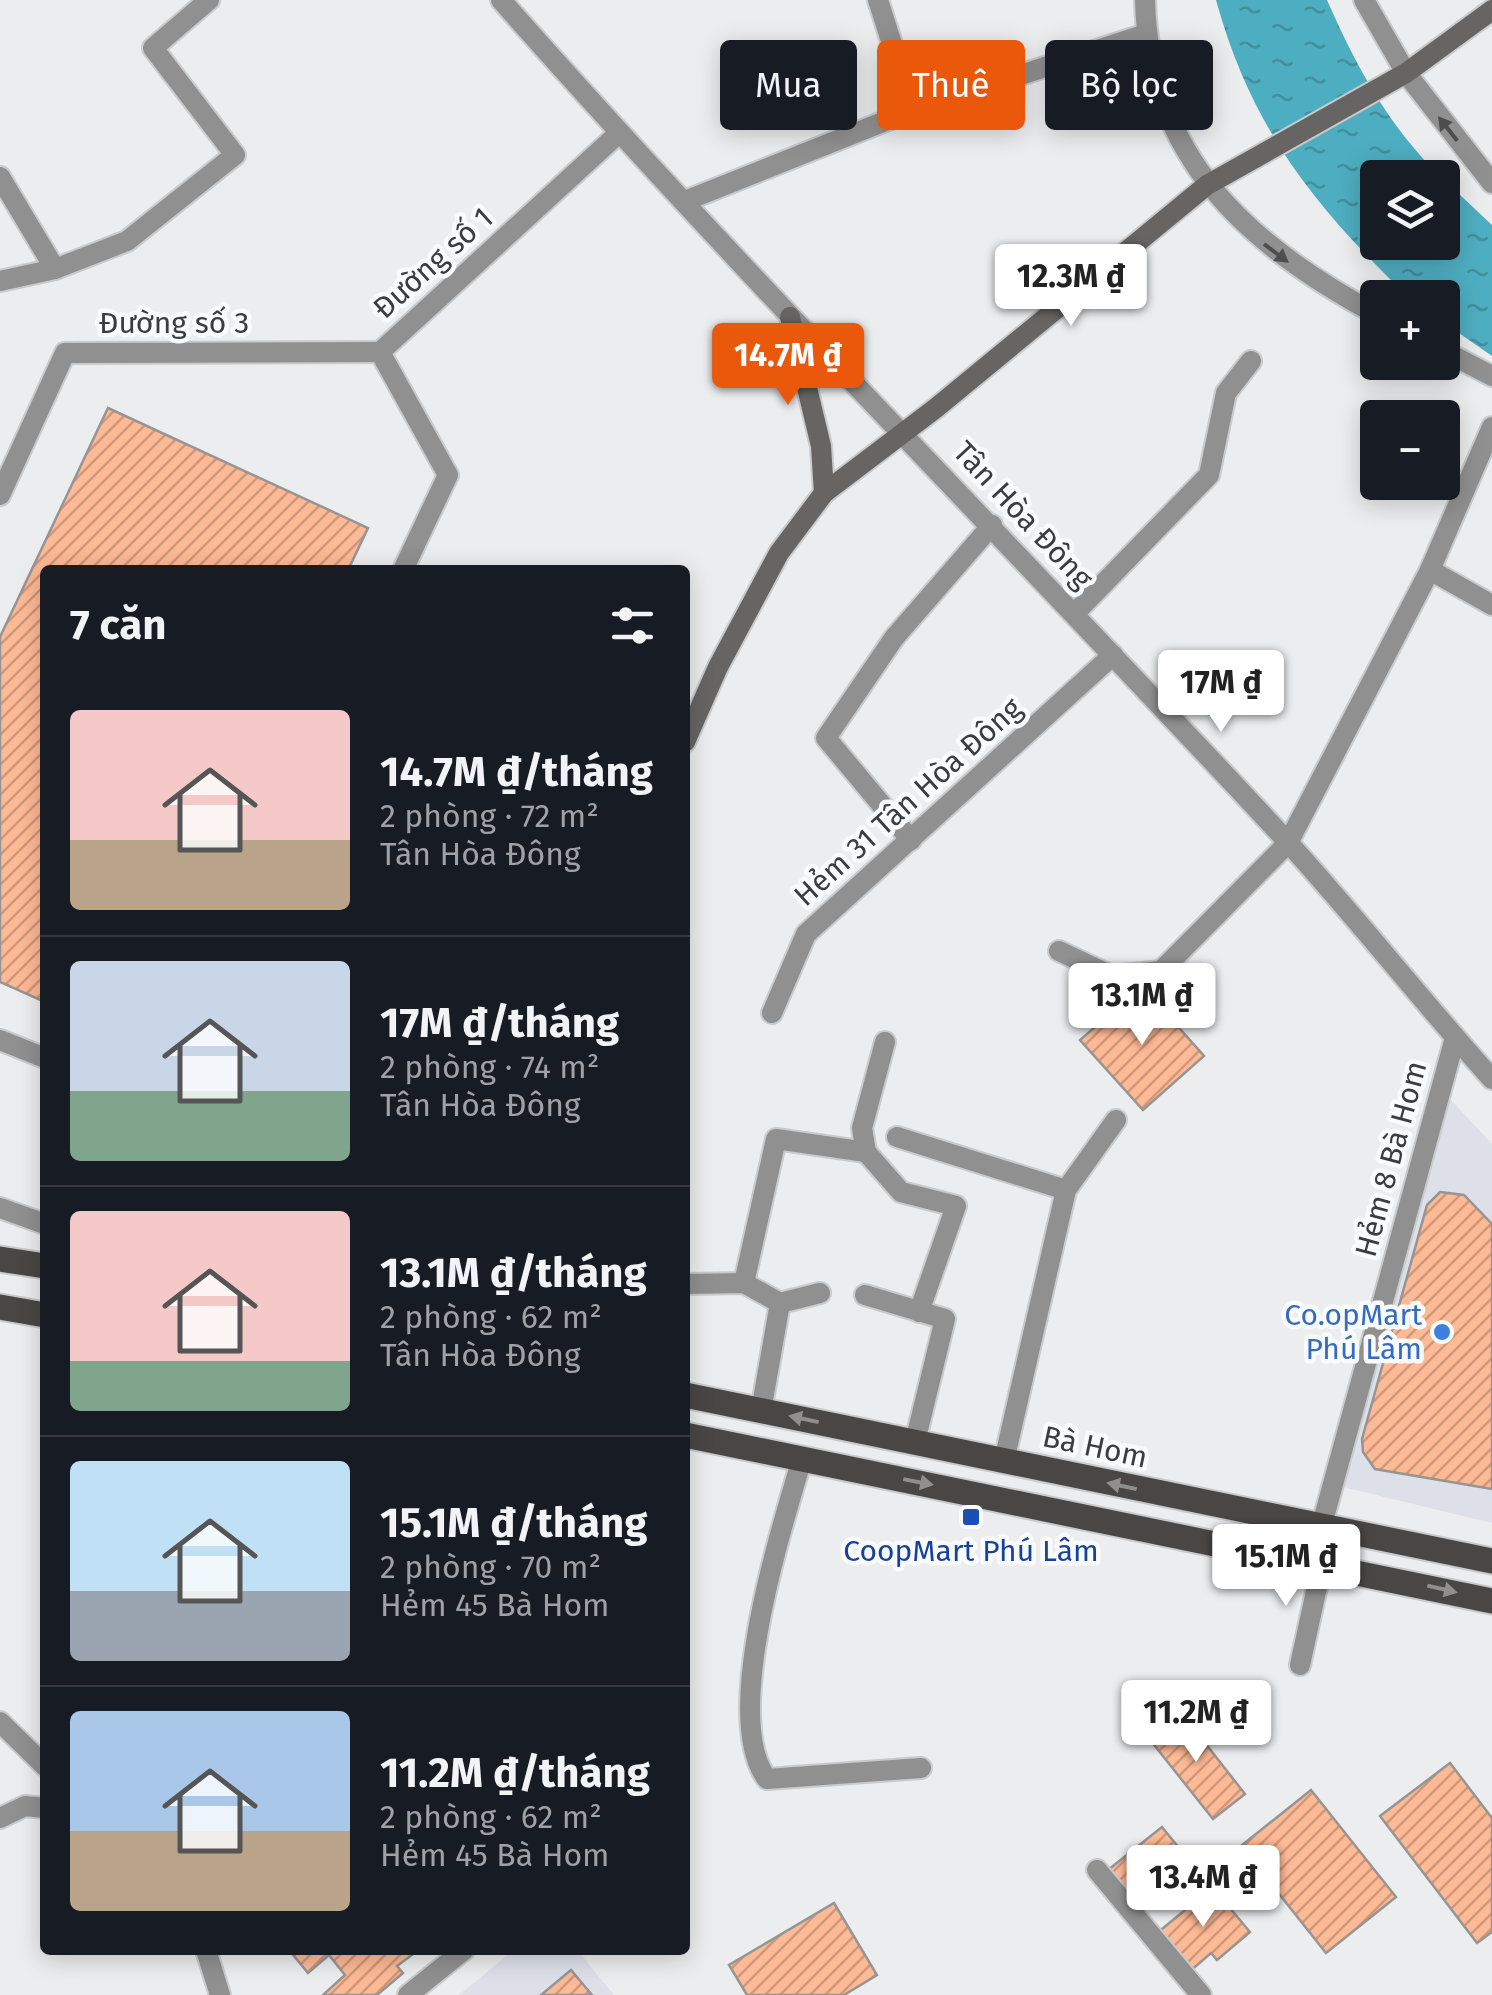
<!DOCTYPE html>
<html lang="vi">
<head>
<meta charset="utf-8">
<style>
	body { margin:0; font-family:"Fira Sans",sans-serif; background:#20242c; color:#f1f3f6; height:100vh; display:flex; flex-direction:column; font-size:38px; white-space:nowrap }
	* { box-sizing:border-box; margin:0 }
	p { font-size:32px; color:#9ea1a6 }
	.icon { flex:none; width:55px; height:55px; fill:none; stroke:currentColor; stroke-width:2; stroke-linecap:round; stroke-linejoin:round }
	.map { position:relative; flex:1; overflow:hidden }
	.drawer { position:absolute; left:40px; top:565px; width:650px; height:1390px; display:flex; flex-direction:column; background:#171b24; border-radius:10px; box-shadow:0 5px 25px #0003 }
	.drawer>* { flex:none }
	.guide { position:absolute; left:720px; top:40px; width:620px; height:90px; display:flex; gap:20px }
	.tools { position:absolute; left:1360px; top:160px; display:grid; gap:20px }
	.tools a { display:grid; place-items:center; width:100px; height:100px; border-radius:10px; background:#171b24; box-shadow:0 5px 25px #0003; font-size:50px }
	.price { position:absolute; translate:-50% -85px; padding:0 22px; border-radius:10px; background:#fff; color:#222; font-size:32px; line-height:65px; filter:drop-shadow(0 2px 5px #0008) }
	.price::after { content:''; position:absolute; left:50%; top:60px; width:30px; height:22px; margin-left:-15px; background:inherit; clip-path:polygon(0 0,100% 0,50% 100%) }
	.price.active { background:#ea580c; color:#fff }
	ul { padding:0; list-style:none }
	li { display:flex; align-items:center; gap:30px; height:250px; padding:0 30px }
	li+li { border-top:2px solid #363941 }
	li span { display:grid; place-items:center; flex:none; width:280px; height:200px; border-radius:10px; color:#555 }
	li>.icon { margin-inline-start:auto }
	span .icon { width:120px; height:120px; fill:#fffc; stroke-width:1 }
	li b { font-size:42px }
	h2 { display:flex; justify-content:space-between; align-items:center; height:120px; padding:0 30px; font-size:42px }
	.tag { padding:0 35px; border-radius:10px; background:#171b24; box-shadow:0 5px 25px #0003; font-size:35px; line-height:90px }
	.tag.active { background:#ea580c; color:#fff }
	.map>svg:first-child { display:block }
	.built { fill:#dde0e9 }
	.water { fill:url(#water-ripples) }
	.building { fill:url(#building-hatch); stroke:#979594; stroke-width:2.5 }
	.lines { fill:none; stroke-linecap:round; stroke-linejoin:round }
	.service-casing { stroke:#c9cacb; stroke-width:24 }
	.minor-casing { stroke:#c9cacb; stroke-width:24 }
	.tertiary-casing { stroke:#c9cacb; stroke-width:24 }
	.secondary-casing { stroke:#c9cacb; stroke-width:24 }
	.primary-casing { stroke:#c9cacb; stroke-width:29 }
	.service { stroke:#919090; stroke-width:20 }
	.minor { stroke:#919090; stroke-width:20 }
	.tertiary { stroke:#919090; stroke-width:20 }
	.secondary { stroke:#666564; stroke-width:20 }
	.primary { stroke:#484746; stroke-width:25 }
	.oneway { fill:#4d4d4e }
	.oneway2 { fill:#8f8f8f }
	.shop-dot { fill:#3f7fe0; stroke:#f9fafc; stroke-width:4 }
	.transit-dot { fill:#1a4fb4; stroke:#f9fafc; stroke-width:4 }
	.labels { text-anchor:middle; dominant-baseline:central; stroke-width:9; stroke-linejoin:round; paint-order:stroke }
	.street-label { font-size:30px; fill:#3c3c3d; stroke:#f9fafc }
	.shop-label { font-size:30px; fill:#366cbe; stroke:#f9fafc; text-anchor:end }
	.transit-label { font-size:30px; fill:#164399; stroke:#f9fafc }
</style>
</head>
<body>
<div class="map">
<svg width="1492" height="1995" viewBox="0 0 1492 1995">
	<defs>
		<pattern id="water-ripples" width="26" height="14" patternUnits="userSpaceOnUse" patternTransform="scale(2.5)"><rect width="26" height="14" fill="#4eaec1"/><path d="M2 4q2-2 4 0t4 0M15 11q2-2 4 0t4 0" fill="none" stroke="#428f9e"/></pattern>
		<pattern id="building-hatch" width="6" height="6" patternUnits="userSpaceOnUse" patternTransform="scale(2.5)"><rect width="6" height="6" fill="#feb995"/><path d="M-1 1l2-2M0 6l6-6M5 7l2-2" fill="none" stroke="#cf987b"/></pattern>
	</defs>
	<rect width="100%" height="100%" fill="#ecedef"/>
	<g class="built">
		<polygon points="1450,1099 1492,1144 1492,1523 1343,1487"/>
		<polygon points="514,1950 577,1950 614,1995 459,1995"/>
	</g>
	<path class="water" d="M1216 0H1327C1356 66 1389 127 1442 178H1378V242H1442V178L1492 225V356L1443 322 1442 298 1408 297C1314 205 1252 130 1216 0Z"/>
	<g class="building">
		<polygon points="108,408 368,528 348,570 45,570 45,1002 0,982 0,637"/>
		<polygon points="1142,986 1204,1056 1143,1110 1080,1040"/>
		<polygon points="1440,1192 1464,1195 1492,1224 1492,1489 1375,1469 1363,1452 1362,1439 1427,1205"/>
		<polygon points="1180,1711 1245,1794 1213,1819 1147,1736"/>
		<polygon points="1450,1763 1492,1818 1492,1932 1477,1943 1380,1816"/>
		<polygon points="1311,1790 1396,1897 1326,1953 1241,1846"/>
		<polygon points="1162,1827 1193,1865 1139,1909 1108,1870"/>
		<polygon points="1210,1884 1250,1932 1217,1960 1211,1953 1188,1973 1156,1934 1196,1901 1193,1897"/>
		<polygon points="834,1903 877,1975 844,1995 747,1995 729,1965"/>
		<polygon points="289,1950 416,1950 417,1951 397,1966 403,1973 377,1995 323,1995 345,1975 329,1955 308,1973"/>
		<polygon points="571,1970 592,1995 541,1995"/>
	</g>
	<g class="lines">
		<g class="service-casing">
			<g id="service">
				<polyline points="878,0 913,110"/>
				<polyline points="0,177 55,269"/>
				<polyline points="685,201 913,110 1146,34"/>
				<polyline points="0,281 55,269 127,241 235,155 153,48 209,0"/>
				<polyline points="0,495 65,353 380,352"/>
				<polyline points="403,570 448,475 380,352 619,133"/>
				<polyline points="1430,570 1492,605"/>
				<polyline points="1075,613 1209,475 1226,393 1251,361"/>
				<polyline points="911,840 826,738 894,638 992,525"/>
				<polyline points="1059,951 1112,976 1161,971 1288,843 1430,570 1492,427"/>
				<polyline points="772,1013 806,934 1113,655"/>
				<polyline points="0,1040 45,1058"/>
				<polyline points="885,1042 862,1128 866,1152 901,1192 956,1206 919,1312"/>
				<polyline points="897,1137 1066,1190"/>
				<polyline points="0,1208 45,1224"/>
				<polyline points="744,1283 776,1139 866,1152"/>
				<polyline points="685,1284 744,1283 780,1303 820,1293"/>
				<polyline points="865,1295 945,1319 915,1442"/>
				<polyline points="761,1411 780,1303"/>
				<path d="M802 1459C781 1530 721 1718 767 1779L921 1768"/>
				<polyline points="1004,1461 1066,1190 1116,1120"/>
				<polyline points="0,1722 45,1766"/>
				<polyline points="0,1818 25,1806 45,1808"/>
				<polyline points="1097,1870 1201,1995"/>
				<polyline points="408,1995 464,1950"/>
			</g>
		</g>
		<g class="minor-casing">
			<g id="minor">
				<polyline points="1321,1528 1455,1038"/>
				<polyline points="1300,1665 1322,1564"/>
			</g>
		</g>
		<g class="tertiary-casing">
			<g id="tertiary">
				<path d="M501 0C754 287 1025 558 1285 839 1356 917 1421 1000 1492 1079"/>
				<path d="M1145 0C1149 157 1248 246 1378 315"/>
				<polyline points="1364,0 1406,73 1492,183"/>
				<polyline points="1442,350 1492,376"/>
				<polyline points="206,1950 220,1995"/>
			</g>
		</g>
		<g class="secondary-casing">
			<g id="secondary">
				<polyline points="790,317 821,446 824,493"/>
				<polyline points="685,742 718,667 779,553 824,493 936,408 1207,185 1406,73 1492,10"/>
			</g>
		</g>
		<g class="primary-casing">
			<g id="primary">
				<polyline points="0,1259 45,1266"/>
				<polyline points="0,1307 45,1315"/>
				<polyline points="685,1395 1492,1561"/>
				<polyline points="685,1435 1492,1601"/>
			</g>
		</g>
		<use href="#service" class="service"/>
		<use href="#minor" class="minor"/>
		<use href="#tertiary" class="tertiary"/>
		<use href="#secondary" class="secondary"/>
		<use href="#primary" class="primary"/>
	</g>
	<defs><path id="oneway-solid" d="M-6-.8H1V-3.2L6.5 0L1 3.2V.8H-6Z" transform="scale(2.5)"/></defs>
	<g class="oneway">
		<use href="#oneway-solid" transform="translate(1448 129) rotate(-128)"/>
		<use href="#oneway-solid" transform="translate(1276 253) rotate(37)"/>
	</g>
	<g class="oneway2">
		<use href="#oneway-solid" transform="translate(804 1419) rotate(-168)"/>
		<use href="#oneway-solid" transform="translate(918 1482) rotate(11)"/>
		<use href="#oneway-solid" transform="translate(1122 1486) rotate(-168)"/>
		<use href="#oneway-solid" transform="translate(1442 1589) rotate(13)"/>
	</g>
	<circle class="shop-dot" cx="1442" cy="1332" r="10"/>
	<rect class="transit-dot" x="961" y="1507" width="20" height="20" rx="5"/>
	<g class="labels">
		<g class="street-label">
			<text transform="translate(433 263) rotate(-42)">Đường số 1</text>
			<text x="174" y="323">Đường số 3</text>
			<text transform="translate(1023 515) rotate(47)">Tân Hòa Đông</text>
			<text transform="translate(908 802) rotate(-42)">Hẻm 31 Tân Hòa Đông</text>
			<text transform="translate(1391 1159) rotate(-75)">Hẻm 8 Bà Hom</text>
			<text transform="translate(1095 1447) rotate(12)">Bà Hom</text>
		</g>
		<g class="shop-label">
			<text x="1422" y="1315">Co.opMart<tspan x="1422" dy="34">Phú Lâm</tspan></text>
		</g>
		<g class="transit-label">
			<text x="971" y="1551">CoopMart Phú Lâm</text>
		</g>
	</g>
</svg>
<div class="tools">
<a><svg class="icon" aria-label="layers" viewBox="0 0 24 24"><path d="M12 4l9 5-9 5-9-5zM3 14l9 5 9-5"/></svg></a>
<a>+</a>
<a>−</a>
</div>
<b class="price" style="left:1071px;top:329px">12.3M ₫</b>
<b class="price active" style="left:788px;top:408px">14.7M ₫</b>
<b class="price" style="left:1221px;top:735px">17M ₫</b>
<b class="price" style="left:1142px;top:1048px">13.1M ₫</b>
<b class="price" style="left:1286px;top:1609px">15.1M ₫</b>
<b class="price" style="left:1196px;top:1765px">11.2M ₫</b>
<b class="price" style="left:1203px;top:1930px">13.4M ₫</b>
<div class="guide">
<a class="tag">Mua</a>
<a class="tag active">Thuê</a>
<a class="tag">Bộ lọc</a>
</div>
<section class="drawer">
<h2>7 căn<svg class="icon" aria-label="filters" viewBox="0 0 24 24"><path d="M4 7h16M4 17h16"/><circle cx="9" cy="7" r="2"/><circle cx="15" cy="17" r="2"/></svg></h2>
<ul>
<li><span style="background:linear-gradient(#f6c9c9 65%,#b9a48a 0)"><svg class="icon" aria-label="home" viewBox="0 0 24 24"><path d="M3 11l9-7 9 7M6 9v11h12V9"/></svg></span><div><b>14.7M ₫/tháng</b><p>2 phòng · 72 m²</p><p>Tân Hòa Đông</p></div></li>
<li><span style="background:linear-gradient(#c9d6e8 65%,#7fa58c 0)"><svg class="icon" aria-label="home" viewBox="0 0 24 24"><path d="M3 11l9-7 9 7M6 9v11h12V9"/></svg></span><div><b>17M ₫/tháng</b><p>2 phòng · 74 m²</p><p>Tân Hòa Đông</p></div></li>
<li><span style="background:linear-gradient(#f6c9c9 75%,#7fa58c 0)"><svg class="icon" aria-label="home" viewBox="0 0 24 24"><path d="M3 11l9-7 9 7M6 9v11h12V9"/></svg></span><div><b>13.1M ₫/tháng</b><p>2 phòng · 62 m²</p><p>Tân Hòa Đông</p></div></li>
<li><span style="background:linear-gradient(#bfe0f5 65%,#9aa5b1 0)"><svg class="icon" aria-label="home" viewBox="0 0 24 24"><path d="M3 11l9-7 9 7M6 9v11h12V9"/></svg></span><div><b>15.1M ₫/tháng</b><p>2 phòng · 70 m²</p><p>Hẻm 45 Bà Hom</p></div></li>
<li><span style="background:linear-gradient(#a9c7e8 60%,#b9a48a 0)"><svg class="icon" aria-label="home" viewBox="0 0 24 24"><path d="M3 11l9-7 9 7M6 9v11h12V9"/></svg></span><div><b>11.2M ₫/tháng</b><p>2 phòng · 62 m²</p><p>Hẻm 45 Bà Hom</p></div></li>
</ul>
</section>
</div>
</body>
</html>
